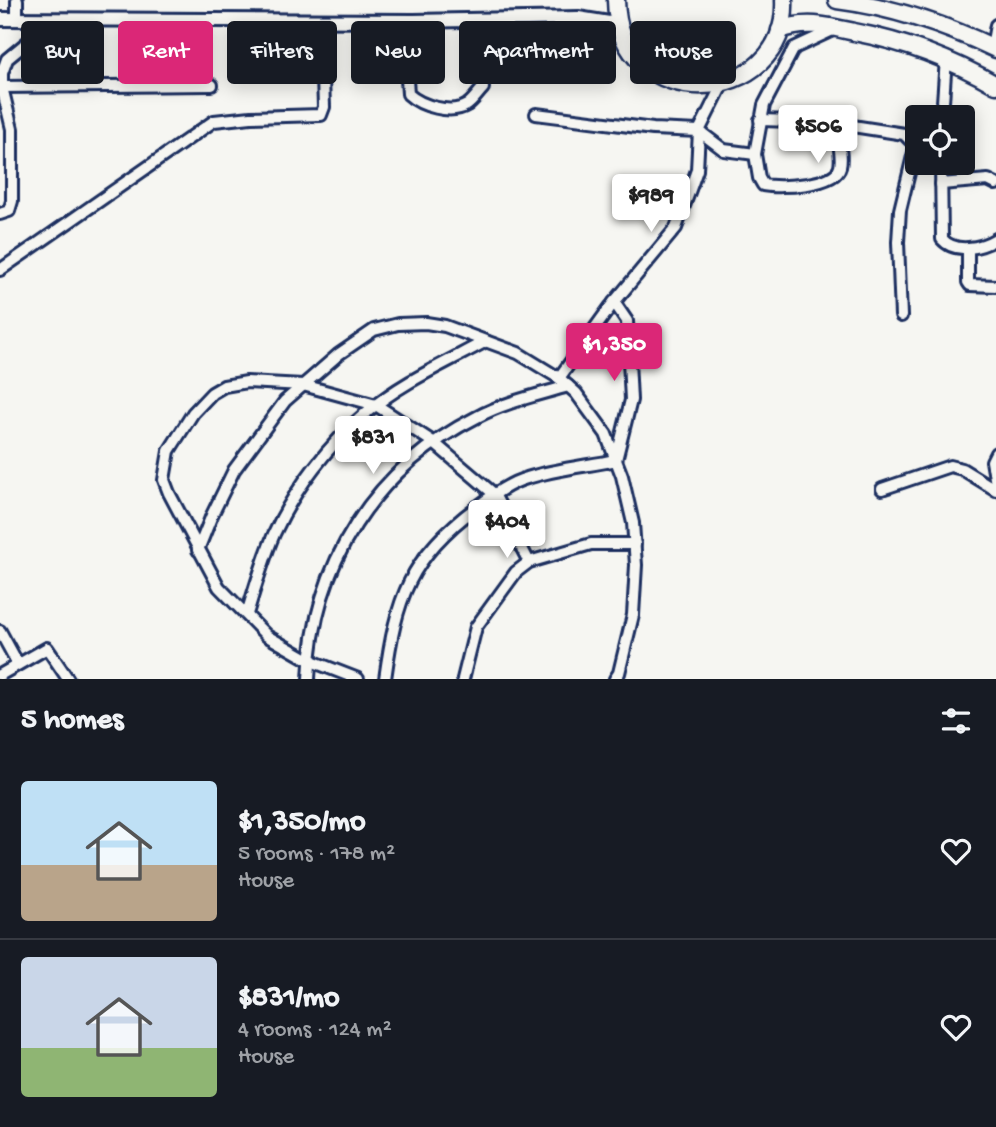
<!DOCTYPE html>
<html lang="en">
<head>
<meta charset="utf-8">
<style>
	body { margin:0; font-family:"Gochi Hand",sans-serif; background:#20242c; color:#f1f3f6; height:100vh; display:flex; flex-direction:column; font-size:26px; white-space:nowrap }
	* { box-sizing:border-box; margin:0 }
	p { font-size:23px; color:#9ea1a6 }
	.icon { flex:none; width:38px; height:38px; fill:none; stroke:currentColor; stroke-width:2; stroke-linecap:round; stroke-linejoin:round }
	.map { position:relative; height:679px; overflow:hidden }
	.panel { display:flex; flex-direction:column; background:#171b24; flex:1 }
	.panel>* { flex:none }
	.top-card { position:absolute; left:21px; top:21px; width:956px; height:63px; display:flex; gap:14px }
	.buttons { position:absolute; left:905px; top:105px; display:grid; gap:14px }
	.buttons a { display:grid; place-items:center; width:70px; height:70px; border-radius:7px; background:#171b24; box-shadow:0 4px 18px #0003; font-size:35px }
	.price { position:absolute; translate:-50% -60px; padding:0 16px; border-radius:7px; background:#fff; color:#222; font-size:23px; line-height:46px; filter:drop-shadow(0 2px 4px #0008) }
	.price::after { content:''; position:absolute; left:50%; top:42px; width:21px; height:16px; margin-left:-10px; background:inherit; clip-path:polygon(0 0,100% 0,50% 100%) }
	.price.active { background:#db2777; color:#fff }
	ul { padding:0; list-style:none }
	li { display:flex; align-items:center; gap:21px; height:175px; padding:0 21px }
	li+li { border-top:2px solid #363941 }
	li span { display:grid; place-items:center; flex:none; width:196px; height:140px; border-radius:7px; color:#555 }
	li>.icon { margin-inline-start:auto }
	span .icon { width:84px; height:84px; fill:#fffc; stroke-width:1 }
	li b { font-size:30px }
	h2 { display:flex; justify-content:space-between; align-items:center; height:84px; padding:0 21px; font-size:30px }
	.pill { padding:0 24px; border-radius:7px; background:#171b24; box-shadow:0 4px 18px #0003; font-size:24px; line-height:63px }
	.pill.active { background:#db2777; color:#fff }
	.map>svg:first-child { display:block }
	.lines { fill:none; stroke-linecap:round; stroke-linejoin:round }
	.minor-casing { stroke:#1b2f5e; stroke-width:16 }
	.major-casing { stroke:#1b2f5e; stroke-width:18 }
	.highway-casing { stroke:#1b2f5e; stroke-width:21 }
	.minor { stroke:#f6f6f2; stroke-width:10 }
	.major { stroke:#f6f6f2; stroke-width:12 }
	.highway { stroke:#f6f6f2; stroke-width:16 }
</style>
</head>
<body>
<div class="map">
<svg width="996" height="679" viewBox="0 0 996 679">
	<rect width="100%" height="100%" fill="#f6f6f2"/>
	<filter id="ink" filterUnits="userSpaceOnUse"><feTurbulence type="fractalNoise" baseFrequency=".0143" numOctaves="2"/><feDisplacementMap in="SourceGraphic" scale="14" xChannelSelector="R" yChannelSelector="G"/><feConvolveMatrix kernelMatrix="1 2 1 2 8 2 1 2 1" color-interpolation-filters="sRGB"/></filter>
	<g filter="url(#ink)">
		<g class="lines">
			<g class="minor-casing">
				<g id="minor">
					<polyline points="17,0 17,19"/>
					<path d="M403 21 408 94C421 106 451 115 467 105 473 101 478 93 483 88"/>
					<polyline points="992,47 996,25"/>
					<polyline points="0,87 212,85"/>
					<polyline points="536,114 653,129 699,131 724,150 755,154"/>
					<polyline points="942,117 946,58"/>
					<polyline points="760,120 827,122 904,134 913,143 915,148 900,210 898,242 901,316"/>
					<path d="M835 123C837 137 843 153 840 167 835 186 780 188 763 185L759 178 755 154 764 105 794 48 837 28"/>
					<path d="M941 163 942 239C955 254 981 248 996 239"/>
					<polyline points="941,184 988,180 996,184"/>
					<polyline points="0,214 9,211 12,201 12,129 2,87 2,73 7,59 30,40 37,20"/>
					<polyline points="968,249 968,282 970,285 996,286"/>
					<polyline points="0,270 214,121 251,117 321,115 324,107 321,20"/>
					<polyline points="559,378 611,306 676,228 697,170 699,131 723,83"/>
					<polyline points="996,453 992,461 996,484"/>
					<polyline points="882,489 950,466 962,469 996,490"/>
					<polyline points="198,550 212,515 234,470 285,401 339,354 374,330 398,324 426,323 445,326 518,353 559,378 576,393 606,434 622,476 633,523 636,565 633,615 619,673 615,679"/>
					<path d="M247 614C255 587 263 560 274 534 295 488 329 444 367 412 402 382 446 363 486 341"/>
					<polyline points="0,631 18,664"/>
					<polyline points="0,675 47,648 68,679"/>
					<path d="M309 679C313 564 374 469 477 417 505 402 538 395 568 386"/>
					<polyline points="358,679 309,660 267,636 219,587 169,493 164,480 169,451 193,413 212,393 224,386 247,382 303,385 376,405 433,442 494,494 529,562"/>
					<path d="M385 679C396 599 409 557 477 507 492 496 509 483 527 478 556 469 587 466 616 460L631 400 627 321 614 302"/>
					<polyline points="463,679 476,627 516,572 529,562 591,544 635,544"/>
				</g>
			</g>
			<g class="major-casing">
				<polyline id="major" points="0,19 414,21 578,18 609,23 620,30"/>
			</g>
			<g class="highway-casing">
				<g id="highway">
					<path d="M616 0C618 118 789 109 784 0"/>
					<path d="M837 0C892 7 946 25 996 49"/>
					<path d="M780 30C806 20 828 26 854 32 906 42 951 59 996 85"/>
				</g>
			</g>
			<use href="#minor" class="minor"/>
			<use href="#major" class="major"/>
			<use href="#highway" class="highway"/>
		</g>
	</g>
</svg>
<div class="buttons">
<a><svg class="icon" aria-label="locate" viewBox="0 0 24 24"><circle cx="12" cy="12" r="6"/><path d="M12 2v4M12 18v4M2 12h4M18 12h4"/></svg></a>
</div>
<b class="price" style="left:818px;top:165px">$506</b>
<b class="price" style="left:651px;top:234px">$989</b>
<b class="price active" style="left:614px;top:383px">$1,350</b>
<b class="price" style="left:373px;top:476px">$831</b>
<b class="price" style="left:507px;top:560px">$404</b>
<div class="top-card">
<a class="pill">Buy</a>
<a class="pill active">Rent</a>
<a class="pill">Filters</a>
<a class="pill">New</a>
<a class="pill">Apartment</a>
<a class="pill">House</a>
</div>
</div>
<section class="panel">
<h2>5 homes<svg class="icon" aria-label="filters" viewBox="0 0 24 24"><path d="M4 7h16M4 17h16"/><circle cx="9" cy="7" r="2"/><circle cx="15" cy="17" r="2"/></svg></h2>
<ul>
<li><span style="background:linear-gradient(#bfe0f5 60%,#b9a48a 0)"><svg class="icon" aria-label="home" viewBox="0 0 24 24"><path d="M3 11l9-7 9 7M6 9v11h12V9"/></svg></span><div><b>$1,350/mo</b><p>5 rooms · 178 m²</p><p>House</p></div><svg class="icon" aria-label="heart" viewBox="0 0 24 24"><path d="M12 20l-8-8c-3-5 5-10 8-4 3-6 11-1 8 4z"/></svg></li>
<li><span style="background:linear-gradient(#c9d6e8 65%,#8fb573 0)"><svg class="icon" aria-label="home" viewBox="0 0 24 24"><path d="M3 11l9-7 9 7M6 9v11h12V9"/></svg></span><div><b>$831/mo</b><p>4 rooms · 124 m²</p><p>House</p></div><svg class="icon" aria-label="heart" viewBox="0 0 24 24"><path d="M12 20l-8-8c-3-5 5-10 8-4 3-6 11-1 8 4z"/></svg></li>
</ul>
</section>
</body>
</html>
